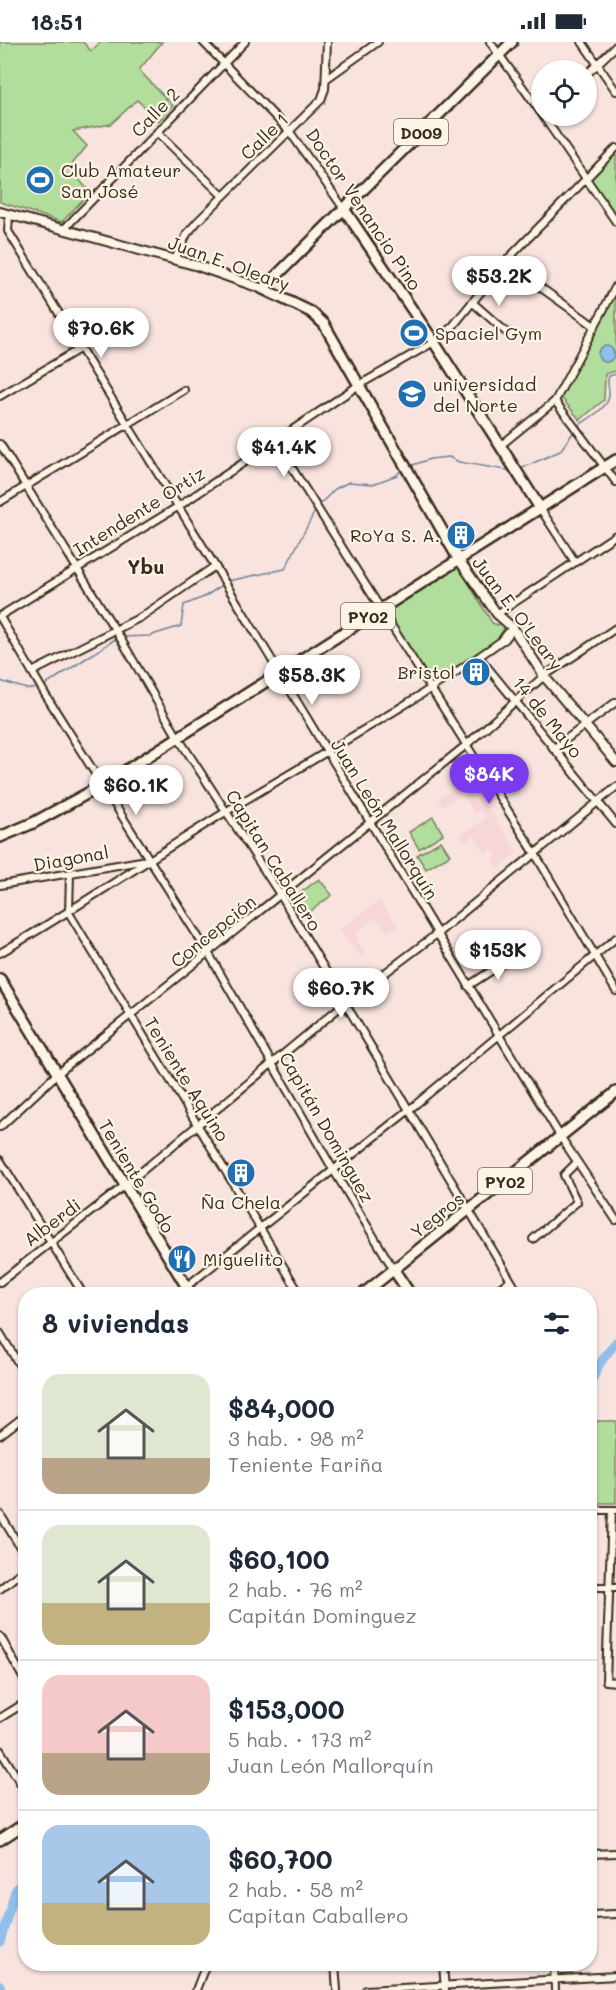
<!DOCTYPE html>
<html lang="es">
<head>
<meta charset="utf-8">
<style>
	body { margin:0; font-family:Mali,sans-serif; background:#f6f6f7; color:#1f2937; height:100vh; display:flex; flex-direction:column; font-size:22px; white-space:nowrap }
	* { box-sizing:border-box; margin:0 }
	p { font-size:20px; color:#747a83 }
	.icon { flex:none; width:33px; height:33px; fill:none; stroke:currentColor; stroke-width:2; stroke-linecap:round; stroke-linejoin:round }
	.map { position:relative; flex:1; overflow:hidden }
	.side { position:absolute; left:18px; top:1245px; width:579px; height:684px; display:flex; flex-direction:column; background:#fff; border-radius:24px; box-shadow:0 2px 4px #0004 }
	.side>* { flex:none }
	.fabs { position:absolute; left:531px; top:18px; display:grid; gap:12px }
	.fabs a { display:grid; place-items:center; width:66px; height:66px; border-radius:50%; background:#fff; box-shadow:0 2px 4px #0004; font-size:30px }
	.price { position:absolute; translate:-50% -51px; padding:0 14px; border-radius:21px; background:#fff; color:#222; font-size:20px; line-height:39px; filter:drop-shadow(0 2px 3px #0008) }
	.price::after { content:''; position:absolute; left:50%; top:36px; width:18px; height:14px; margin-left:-9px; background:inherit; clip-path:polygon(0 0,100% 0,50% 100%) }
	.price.current { background:#7c3aed; color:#fff }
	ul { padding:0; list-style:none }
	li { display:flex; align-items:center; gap:18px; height:150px; padding:0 24px }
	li+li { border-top:2px solid #e0e1e3 }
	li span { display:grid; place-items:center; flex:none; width:168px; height:120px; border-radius:18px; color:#555 }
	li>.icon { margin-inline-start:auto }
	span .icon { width:72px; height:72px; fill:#fffc; stroke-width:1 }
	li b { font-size:26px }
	h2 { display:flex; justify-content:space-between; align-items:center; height:72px; padding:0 24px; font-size:26px }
	.status { display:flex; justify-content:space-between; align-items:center; height:42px; padding:0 30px; background:#fff; direction:ltr }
	.status svg { height:16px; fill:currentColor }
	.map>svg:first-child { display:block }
	.built { fill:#f6d6d9 }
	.green { fill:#b1de9c; stroke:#76845d; stroke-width:1.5 }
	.water { fill:#91bfeb; stroke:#6f8399; stroke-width:1.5 }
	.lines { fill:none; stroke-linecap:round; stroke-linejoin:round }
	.stream { stroke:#6f8399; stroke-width:1.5 }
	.river { stroke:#91bfeb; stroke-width:9 }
	.minor-casing { stroke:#3b2a1e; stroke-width:10 }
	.tertiary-casing { stroke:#3b2a1e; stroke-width:12 }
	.primary-casing { stroke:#3b2a1e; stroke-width:14 }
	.minor { stroke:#fcf5e5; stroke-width:6 }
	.tertiary { stroke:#fcf5e5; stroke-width:8 }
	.primary { stroke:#fcf5e5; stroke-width:9 }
	.labels { text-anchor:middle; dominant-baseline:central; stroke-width:4.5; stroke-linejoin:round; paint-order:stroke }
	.shield { fill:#fcf5e5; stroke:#75675a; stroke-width:1.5 }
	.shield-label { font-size:16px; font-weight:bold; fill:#3b2a1e }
	.street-label { font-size:18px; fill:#3b2a1e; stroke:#fcf5e5 }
	.poi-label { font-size:18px; fill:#3b2a1e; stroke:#fcf5e5; text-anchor:start }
	.neighbourhood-label { font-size:20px; font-weight:bold; fill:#3b2a1e; stroke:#fcf5e5 }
</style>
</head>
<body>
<div class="status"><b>18:51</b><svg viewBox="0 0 49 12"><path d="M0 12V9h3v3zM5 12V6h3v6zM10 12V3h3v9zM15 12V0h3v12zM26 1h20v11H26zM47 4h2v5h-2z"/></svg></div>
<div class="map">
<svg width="616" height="1948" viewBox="0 0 616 1948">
	<rect width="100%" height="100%" fill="#f8e3de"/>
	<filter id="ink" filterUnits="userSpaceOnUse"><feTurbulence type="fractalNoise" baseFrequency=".0167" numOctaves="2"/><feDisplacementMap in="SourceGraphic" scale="12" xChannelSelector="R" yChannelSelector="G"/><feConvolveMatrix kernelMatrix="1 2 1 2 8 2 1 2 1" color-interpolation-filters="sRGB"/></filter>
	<g filter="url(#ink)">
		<g class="built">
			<polygon points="464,728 517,810 498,827 493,819 497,815 492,807 485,811 475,795 486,786 464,800 460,793 486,777 480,768 474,771 464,754 469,751 467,749 443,764 438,757 464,740 459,732"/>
			<polygon points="379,859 398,884 388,891 376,876 356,891 359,896 357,899 366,911 361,915 339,888"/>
		</g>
		<g class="green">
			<polygon points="0,0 83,0 91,9 101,0 162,0 139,28 173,64 159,79 137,58 111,82 73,89 87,104 69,126 90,150 62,180 0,160"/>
			<polygon points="616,111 616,175 589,137"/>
			<polygon points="616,252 616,329 605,332 604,358 580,378 560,354"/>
			<polygon points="458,523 492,581 498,583 502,578 506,583 497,598 431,644 384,569"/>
			<polygon points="433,775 443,792 419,807 409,790"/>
			<polygon points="441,799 450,813 426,827 417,813"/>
			<polygon points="319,837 332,853 304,874 292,857"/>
			<polygon points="598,1379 616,1379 616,1461 590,1461 590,1382"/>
		</g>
		<circle class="water" cx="606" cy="312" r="8"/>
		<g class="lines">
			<g class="stream">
				<path d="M578 384C587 377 609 366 609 353 610 346 606 341 609 334L616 332"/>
				<polyline points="410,424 430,417 449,415 459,420 512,429"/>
				<polyline points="520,427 560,409 575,388"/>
				<polyline points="319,463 335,447 349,440 373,442 397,433 402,427"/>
				<polyline points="228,539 285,527 316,467"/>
				<polyline points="122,595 149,594 181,584 184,563 204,555 224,542"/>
				<polyline points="0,639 27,647 40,646"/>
				<polyline points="44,644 117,596"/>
				<polyline points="0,1896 1,1897"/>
			</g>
			<g class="river">
				<polyline points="590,1342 601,1320 616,1300"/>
				<polyline points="0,1900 15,1849 26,1834"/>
				<polyline points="0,1943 1,1948"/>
			</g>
			<g class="minor-casing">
				<g id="minor">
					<polyline points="203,0 290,90 344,167"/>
					<polyline points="490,0 542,72"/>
					<polyline points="582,0 616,49"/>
					<polyline points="586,33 616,4"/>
					<polyline points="326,37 378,0"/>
					<polyline points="543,74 616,180"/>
					<polyline points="157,90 223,154"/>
					<polyline points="9,174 8,189 215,524 560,1094 616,1178"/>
					<polyline points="63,188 245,0"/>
					<polyline points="175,217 187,192 197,180 321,58 325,47 327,0"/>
					<polyline points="505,220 593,283"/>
					<polyline points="472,260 506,290"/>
					<polyline points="0,354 81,306"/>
					<polyline points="555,359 616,440"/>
					<polyline points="275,399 534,810 616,949"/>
					<polyline points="0,402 122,599 177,694 281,854 519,1252"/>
					<polyline points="500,404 555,359 616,244"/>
					<polyline points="0,460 184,348"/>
					<polyline points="540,466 575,520"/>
					<polyline points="497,572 616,493"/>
					<polyline points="0,574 179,464 359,343 434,300 453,284 505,220 616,106"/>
					<polyline points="0,575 45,652 209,912 334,1129 394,1228"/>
					<polyline points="479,615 616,782"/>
					<polyline points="32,630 141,575 215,524"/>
					<polyline points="553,707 616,660"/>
					<polyline points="70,832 69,871 300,1252"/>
					<polyline points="0,843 147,818"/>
					<path d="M0 911C77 866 151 816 227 769 320 713 416 660 504 597"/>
					<polyline points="468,944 514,914"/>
					<polyline points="0,1085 57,1032 465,704 544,634 616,586"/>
					<polyline points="0,1118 83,1252"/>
					<polyline points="533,1197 577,1160 564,1133 577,1120"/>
					<polyline points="0,1240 124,1144 345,961 438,891 616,745"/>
					<polyline points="177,1252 409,1068 616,896"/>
					<polyline points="492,1252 510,1238"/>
					<polyline points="0,1291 26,1334"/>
					<polyline points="0,1393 26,1373"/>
					<polyline points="590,1468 616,1468"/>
					<polyline points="612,1468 606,1639 616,1640"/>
					<polyline points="0,1472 26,1515"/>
					<polyline points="590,1545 616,1545"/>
					<polyline points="0,1547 26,1526"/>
					<polyline points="0,1594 26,1641"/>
					<polyline points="0,1676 26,1660"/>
					<polyline points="0,1708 26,1750"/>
					<polyline points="590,1812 616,1811"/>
					<polyline points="590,1873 616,1872"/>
					<polyline points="335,1922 337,1948"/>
					<polyline points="443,1922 445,1948"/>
					<polyline points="554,1922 555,1948"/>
					<polyline points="196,1948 206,1922"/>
					<polyline points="366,1948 616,1934"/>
				</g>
			</g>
			<g class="tertiary-casing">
				<g id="tertiary">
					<polyline points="0,170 198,224 263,247"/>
					<polyline points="459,518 497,572 513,586 544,634 616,720"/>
					<polyline points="504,597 513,586"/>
				</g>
			</g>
			<g class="primary-casing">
				<g id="primary">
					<polyline points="344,167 434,300 540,466"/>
					<polyline points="459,518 324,282 311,270 263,247 512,0"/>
					<polyline points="0,795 33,781 103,743 616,418"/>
					<polyline points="0,937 191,1252"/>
					<polyline points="394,1228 410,1252"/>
					<polyline points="363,1252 616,1050"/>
					<polyline points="0,1798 26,1781"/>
				</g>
			</g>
			<use href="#minor" class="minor"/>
			<use href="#tertiary" class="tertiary"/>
			<use href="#primary" class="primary"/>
		</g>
	</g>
	<defs>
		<g id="stadium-disc" transform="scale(1.5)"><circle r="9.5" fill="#1f6fb2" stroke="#fcf5e5"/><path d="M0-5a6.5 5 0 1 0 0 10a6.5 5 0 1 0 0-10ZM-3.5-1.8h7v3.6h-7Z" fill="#fff"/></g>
		<g id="university-disc" transform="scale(1.5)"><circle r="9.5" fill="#1f6fb2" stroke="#fcf5e5"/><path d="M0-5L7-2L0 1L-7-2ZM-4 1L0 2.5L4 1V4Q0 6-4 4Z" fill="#fff"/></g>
		<g id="building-disc" transform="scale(1.5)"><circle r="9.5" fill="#1f6fb2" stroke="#fcf5e5"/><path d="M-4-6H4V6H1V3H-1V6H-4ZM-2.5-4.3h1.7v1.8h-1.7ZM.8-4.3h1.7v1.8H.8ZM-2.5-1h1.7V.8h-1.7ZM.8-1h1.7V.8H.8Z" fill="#fff"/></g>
		<g id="restaurant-disc" transform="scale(1.5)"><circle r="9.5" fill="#1f6fb2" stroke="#fcf5e5"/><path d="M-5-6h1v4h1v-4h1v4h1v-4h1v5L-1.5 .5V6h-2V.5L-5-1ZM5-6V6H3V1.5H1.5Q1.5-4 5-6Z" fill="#fff"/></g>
	</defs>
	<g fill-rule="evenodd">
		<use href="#stadium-disc" x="40" y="138"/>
		<use href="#stadium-disc" x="414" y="291"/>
		<use href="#university-disc" x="412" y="352"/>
		<use href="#building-disc" x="461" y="493"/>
		<use href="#building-disc" x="476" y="630"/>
		<use href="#building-disc" x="241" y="1131"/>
		<use href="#restaurant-disc" x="182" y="1217"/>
	</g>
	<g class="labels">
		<g class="shield">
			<rect x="394" y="77" width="54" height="26" rx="4.5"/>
			<rect x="341" y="561" width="54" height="26" rx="4.5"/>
			<rect x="478" y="1126" width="54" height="26" rx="4.5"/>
		</g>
		<g class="shield-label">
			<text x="421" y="90">D009</text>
			<text x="368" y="574">PY02</text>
			<text x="505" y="1139">PY02</text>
		</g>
		<g class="street-label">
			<text transform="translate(155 70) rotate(-46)">Calle 2</text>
			<text transform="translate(264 94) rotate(-44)">Calle 1</text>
			<text transform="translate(364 167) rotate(56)">Doctor Venancio Pino</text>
			<text transform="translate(229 221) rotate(20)">Juan E. Oleary</text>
			<text transform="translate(139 469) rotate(-32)">Intendente Ortiz</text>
			<text transform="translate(518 571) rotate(53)">Juan E. O'Leary</text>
			<text transform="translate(548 675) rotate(51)">14 de Mayo</text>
			<text transform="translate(385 777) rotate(58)">Juan León Mallorquín</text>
			<text transform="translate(71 816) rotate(-10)">Diagonal</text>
			<text transform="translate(274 818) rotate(58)">Capitan Caballero</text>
			<text transform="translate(213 889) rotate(-39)">Concepción</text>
			<text transform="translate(187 1037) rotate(58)">Teniente Aquino</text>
			<text transform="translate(327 1085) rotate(60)">Capitán Dominguez</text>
			<text transform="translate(137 1134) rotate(59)">Teniente Godo</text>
			<text transform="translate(437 1173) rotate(-38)">Yegros</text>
			<text transform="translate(52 1180) rotate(-37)">Alberdi</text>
		</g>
		<g class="poi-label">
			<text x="61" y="128">Club Amateur<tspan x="61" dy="21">San José</tspan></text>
			<text x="435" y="291">Spaciel Gym</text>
			<text x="433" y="342">universidad<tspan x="433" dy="21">del Norte</tspan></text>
			<text x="440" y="493" text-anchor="end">RoYa S. A.</text>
			<text x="455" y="630" text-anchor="end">Bristol</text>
			<text x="241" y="1160" text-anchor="middle">Ña Chela</text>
			<text x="203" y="1217">Miguelito</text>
		</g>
		<g class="neighbourhood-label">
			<text x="146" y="524">Ybu</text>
		</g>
	</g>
</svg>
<div class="fabs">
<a><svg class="icon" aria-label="locate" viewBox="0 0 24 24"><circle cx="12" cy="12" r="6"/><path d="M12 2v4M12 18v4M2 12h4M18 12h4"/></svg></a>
</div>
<b class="price" style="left:499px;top:265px">$53.2K</b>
<b class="price" style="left:101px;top:317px">$70.6K</b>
<b class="price" style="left:284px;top:436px">$41.4K</b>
<b class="price" style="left:312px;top:664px">$58.3K</b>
<b class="price current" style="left:489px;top:763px">$84K</b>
<b class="price" style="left:136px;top:774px">$60.1K</b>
<b class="price" style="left:498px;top:939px">$153K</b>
<b class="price" style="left:341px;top:977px">$60.7K</b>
<section class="side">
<h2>8 viviendas<svg class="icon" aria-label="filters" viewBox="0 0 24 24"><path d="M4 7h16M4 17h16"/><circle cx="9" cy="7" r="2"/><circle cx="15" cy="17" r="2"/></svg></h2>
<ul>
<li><span style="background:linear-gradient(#dfe7d0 70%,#b9a48a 0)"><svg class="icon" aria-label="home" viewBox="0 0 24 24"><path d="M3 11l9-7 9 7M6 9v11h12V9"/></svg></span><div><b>$84,000</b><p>3 hab. · 98 m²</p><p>Teniente Fariña</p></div></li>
<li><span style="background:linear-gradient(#dfe7d0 65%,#c2b280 0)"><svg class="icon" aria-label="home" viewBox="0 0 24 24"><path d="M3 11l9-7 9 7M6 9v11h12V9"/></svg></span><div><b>$60,100</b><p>2 hab. · 76 m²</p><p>Capitán Dominguez</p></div></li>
<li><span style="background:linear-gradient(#f6c9c9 65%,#b9a48a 0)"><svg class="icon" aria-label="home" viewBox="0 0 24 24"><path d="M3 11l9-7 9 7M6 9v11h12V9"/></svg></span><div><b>$153,000</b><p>5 hab. · 173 m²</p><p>Juan León Mallorquín</p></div></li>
<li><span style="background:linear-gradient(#a9c7e8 65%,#c2b280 0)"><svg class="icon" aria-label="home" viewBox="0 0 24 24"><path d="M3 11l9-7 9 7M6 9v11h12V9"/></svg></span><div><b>$60,700</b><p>2 hab. · 58 m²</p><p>Capitan Caballero</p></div></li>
</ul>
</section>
</div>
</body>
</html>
